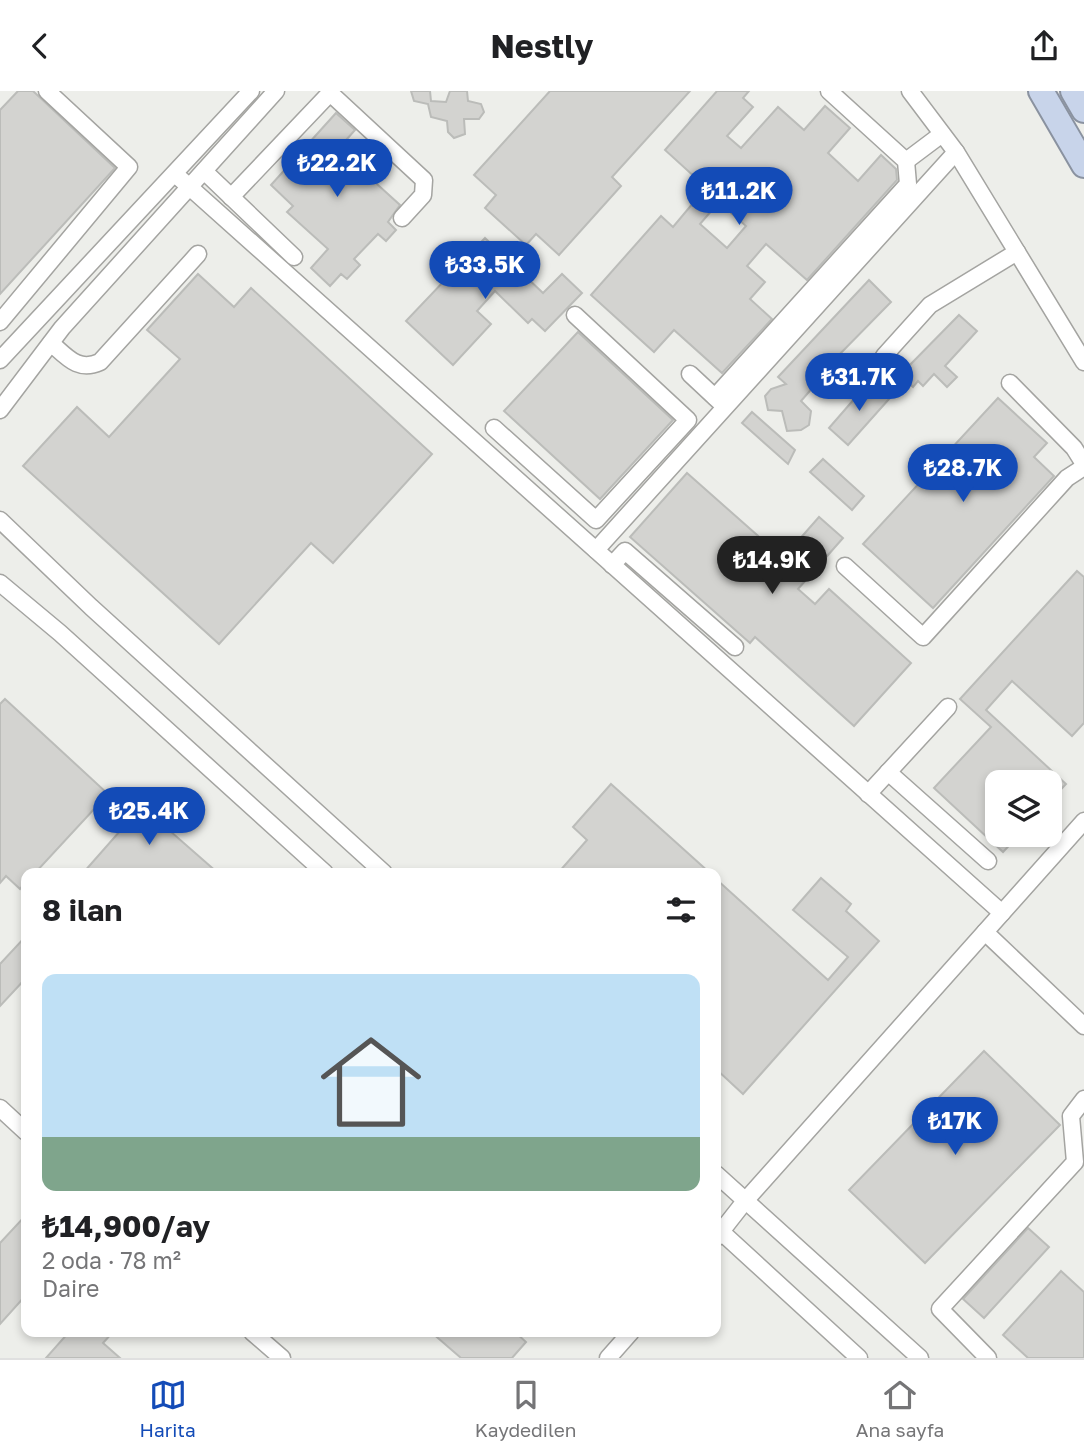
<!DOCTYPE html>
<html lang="tr">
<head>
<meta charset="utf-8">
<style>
	body { margin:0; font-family:"Golos Text",sans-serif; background:#f6f6f6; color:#202124; height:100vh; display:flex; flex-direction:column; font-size:26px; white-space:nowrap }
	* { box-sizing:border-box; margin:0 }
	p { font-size:23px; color:#757577 }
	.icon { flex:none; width:38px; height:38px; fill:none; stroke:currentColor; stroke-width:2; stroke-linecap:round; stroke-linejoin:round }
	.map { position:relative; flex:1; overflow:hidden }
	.panel { position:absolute; left:21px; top:777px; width:700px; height:469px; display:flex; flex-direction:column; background:#fff; border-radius:14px; box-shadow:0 4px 10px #0003 }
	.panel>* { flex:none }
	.tools { position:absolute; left:985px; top:679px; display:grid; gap:14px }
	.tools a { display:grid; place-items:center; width:77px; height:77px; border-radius:14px; background:#fff; box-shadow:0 4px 10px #0003; font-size:35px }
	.price { position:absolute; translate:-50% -60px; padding:0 16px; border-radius:24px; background:#134bb7; color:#fff; font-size:23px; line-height:46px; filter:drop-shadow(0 2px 4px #0008) }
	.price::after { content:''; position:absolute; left:50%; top:42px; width:21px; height:16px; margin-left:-10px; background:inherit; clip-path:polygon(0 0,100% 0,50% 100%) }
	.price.active { background:#222; color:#fff }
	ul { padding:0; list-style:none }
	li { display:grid; align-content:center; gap:14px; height:371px; padding:0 21px }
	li+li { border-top:2px solid #e0e0e0 }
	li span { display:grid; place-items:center; height:217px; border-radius:14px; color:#555 }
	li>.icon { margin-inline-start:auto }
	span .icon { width:126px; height:126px; fill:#fffc; stroke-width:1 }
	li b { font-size:30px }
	h2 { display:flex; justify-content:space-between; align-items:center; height:84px; padding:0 21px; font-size:30px }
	header { display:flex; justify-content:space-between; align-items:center; height:91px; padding:0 21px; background:#fff; font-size:32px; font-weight:700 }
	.tabs { display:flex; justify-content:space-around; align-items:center; height:98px; border-top:2px solid #e0e0e0; background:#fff; font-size:19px; color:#757577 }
	.tabs a { display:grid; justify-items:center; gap:4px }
	.tabs .active { color:#134bb7 }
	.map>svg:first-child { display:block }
	.building { fill:#d3d3d0; stroke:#bbbcb9; stroke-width:2; fill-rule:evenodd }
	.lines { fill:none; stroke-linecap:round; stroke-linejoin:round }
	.minor-casing { stroke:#a4a4a1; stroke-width:19 }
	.highway-casing { stroke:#8a92a0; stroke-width:28 }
	.minor { stroke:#fff; stroke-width:16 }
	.highway { stroke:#c8d4ea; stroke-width:24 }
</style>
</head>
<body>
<header><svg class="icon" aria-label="back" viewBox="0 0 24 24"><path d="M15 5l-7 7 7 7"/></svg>Nestly<svg class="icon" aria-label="share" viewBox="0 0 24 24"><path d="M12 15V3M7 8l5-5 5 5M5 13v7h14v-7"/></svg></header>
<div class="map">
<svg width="1084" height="1267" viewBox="0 0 1084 1267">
	<rect width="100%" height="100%" fill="#edeeea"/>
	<g class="building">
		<polygon points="18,0 33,0 115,77 0,203 0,19"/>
		<polygon points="411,0 430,0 431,10 446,11 450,0 467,0 468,10 481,13 484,21 479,28 464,28 465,43 454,47 448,41 447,30 431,26 428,13 414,10"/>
		<polygon points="550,0 690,0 612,86 621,95 559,164 536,143 526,154 485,117 496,104 474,84"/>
		<path d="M717 0H749L743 7 753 16 727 45 741 57 778 16 804 39 825 15 850 37 828 62 858 90 881 64 896 78 897 89 807 189 766 153 747 175 765 191 750 208 772 228 722 282 674 239 654 261 591 204 661 125 673 136 699 105 689 96 697 88 665 59ZM719 111 746 135 727 157 700 133Z"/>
		<polygon points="336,22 355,39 338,58 354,72 370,54 384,66 368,85 400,114 388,131 396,139 386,150 378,143 354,168 360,174 347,188 341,183 330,195 311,177 328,158 287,121 293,115 271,94"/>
		<polygon points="485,147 543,202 562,183 582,202 545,240 532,228 528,232 495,200 477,220 491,233 453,274 406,230"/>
		<polygon points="198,183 234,216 251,197 432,363 333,472 311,452 219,553 23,375 77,316 109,346 180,268 147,239"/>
		<polygon points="869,189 891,211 834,269 835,271 801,310 811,320 809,334 801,339 787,340 782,320 768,319 765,305 771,298 786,293 778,286"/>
		<polygon points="959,224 977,240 945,275 957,286 947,296 934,283 923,295 918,290 913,296 900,284"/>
		<polygon points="578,241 673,329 600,408 504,320"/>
		<polygon points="869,291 889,308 848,354 829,337"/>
		<polygon points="998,307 1047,352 1034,366 1054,385 933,517 863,453"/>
		<polygon points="752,321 795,359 788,373 742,332"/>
		<polygon points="823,368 864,405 852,419 810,381"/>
		<polygon points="687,382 783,467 819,426 843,447 798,498 815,513 829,498 911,572 854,635 755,546 750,552 630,446"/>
		<polygon points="1077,480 1084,486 1084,632 1072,645 1012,590 986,619 1066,693 1050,710 1050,691 998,691 998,744 1019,744 1003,761 934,697 991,636 960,608"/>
		<polygon points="5,608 108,703 35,782 26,782 26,791 20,798 6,785 0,792 0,613"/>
		<polygon points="611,693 710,782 558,782 587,749 573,736"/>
		<polygon points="150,706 178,731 170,740 218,782 83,782"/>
		<polygon points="821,787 851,813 846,820 879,850 743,1003 716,978 716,788 828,889 848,866 793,819"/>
		<polygon points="26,845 26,887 0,915 0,873"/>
		<polygon points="984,960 1060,1034 925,1172 849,1099"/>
		<polygon points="26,1124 26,1204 0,1233 0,1152"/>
		<polygon points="1028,1137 1049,1156 984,1227 963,1208"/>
		<polygon points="1061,1180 1084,1201 1084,1267 1028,1267 1003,1244"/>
		<polygon points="69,1241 113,1241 103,1252 120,1267 46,1267"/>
		<polygon points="431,1241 515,1241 526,1251 512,1267 461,1267"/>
	</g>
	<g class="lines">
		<g class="minor-casing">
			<g id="minor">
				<polyline points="910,0 956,61 1084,271"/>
				<polyline points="906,70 942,43"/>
				<polyline points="204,80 294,166"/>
				<polyline points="175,83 1002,822"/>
				<polyline points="231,106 330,2 424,89 423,104 402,127"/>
				<polyline points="0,231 129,76 47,0"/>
				<path d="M51 252C67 266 78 281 100 271L198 163"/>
				<polyline points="884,265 930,214 1017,161"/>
				<polyline points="0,269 251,0"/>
				<polyline points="690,283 721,312"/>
				<polyline points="1010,292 1074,357 1084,373"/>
				<polyline points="715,306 908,93 906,70 829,0"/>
				<polyline points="0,319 62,237 276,0"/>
				<polyline points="494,337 596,429 688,329 575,224"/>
				<polyline points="0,429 91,516 384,782"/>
				<polyline points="596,459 956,61"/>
				<polyline points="612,474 625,460 735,556"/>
				<polyline points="845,475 923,546 1067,387 1084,376"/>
				<polyline points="0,492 60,542 325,782"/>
				<polyline points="888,681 988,770"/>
				<polyline points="868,703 948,616"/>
				<polyline points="985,841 1084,935"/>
				<polyline points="0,1017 26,1041"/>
				<polyline points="716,1083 920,1267"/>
				<polyline points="716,1136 859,1267"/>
				<polyline points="716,1147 745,1110 1084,730"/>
				<polyline points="252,1241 282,1267"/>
				<polyline points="608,1267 631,1241"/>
				<polyline points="988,1267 940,1218 1075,1071 1071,1025 1084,1008"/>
			</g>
		</g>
		<g class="highway-casing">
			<g id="highway">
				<polyline points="1041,0 1084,74"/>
				<polyline points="1073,0 1084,19"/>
			</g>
		</g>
		<use href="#minor" class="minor"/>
		<use href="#highway" class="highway"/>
	</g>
</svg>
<div class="tools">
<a><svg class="icon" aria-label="layers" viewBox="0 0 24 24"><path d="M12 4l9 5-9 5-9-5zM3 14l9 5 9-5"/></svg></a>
</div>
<b class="price" style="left:337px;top:108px">₺22.2K</b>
<b class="price" style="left:739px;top:136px">₺11.2K</b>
<b class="price" style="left:485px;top:210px">₺33.5K</b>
<b class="price" style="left:859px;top:322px">₺31.7K</b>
<b class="price" style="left:963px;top:413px">₺28.7K</b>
<b class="price active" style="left:772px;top:505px">₺14.9K</b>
<b class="price" style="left:149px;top:756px">₺25.4K</b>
<b class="price" style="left:955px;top:1066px">₺17K</b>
<section class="panel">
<h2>8 ilan<svg class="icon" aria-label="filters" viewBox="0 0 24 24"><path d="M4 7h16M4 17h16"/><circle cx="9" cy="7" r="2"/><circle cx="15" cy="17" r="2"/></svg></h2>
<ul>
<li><span style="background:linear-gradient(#bfe0f5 75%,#7fa58c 0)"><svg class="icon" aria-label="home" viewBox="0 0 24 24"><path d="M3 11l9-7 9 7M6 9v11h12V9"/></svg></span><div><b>₺14,900/ay</b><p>2 oda · 78 m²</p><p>Daire</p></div></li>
</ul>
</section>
</div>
<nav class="tabs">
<a class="active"><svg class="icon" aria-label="map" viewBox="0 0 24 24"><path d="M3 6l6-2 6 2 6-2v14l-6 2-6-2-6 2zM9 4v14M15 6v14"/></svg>Harita</a>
<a><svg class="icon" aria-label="saved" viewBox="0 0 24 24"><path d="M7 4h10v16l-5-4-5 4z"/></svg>Kaydedilen</a>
<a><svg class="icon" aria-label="home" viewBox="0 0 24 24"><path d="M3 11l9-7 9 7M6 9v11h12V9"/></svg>Ana sayfa</a>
</nav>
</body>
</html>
